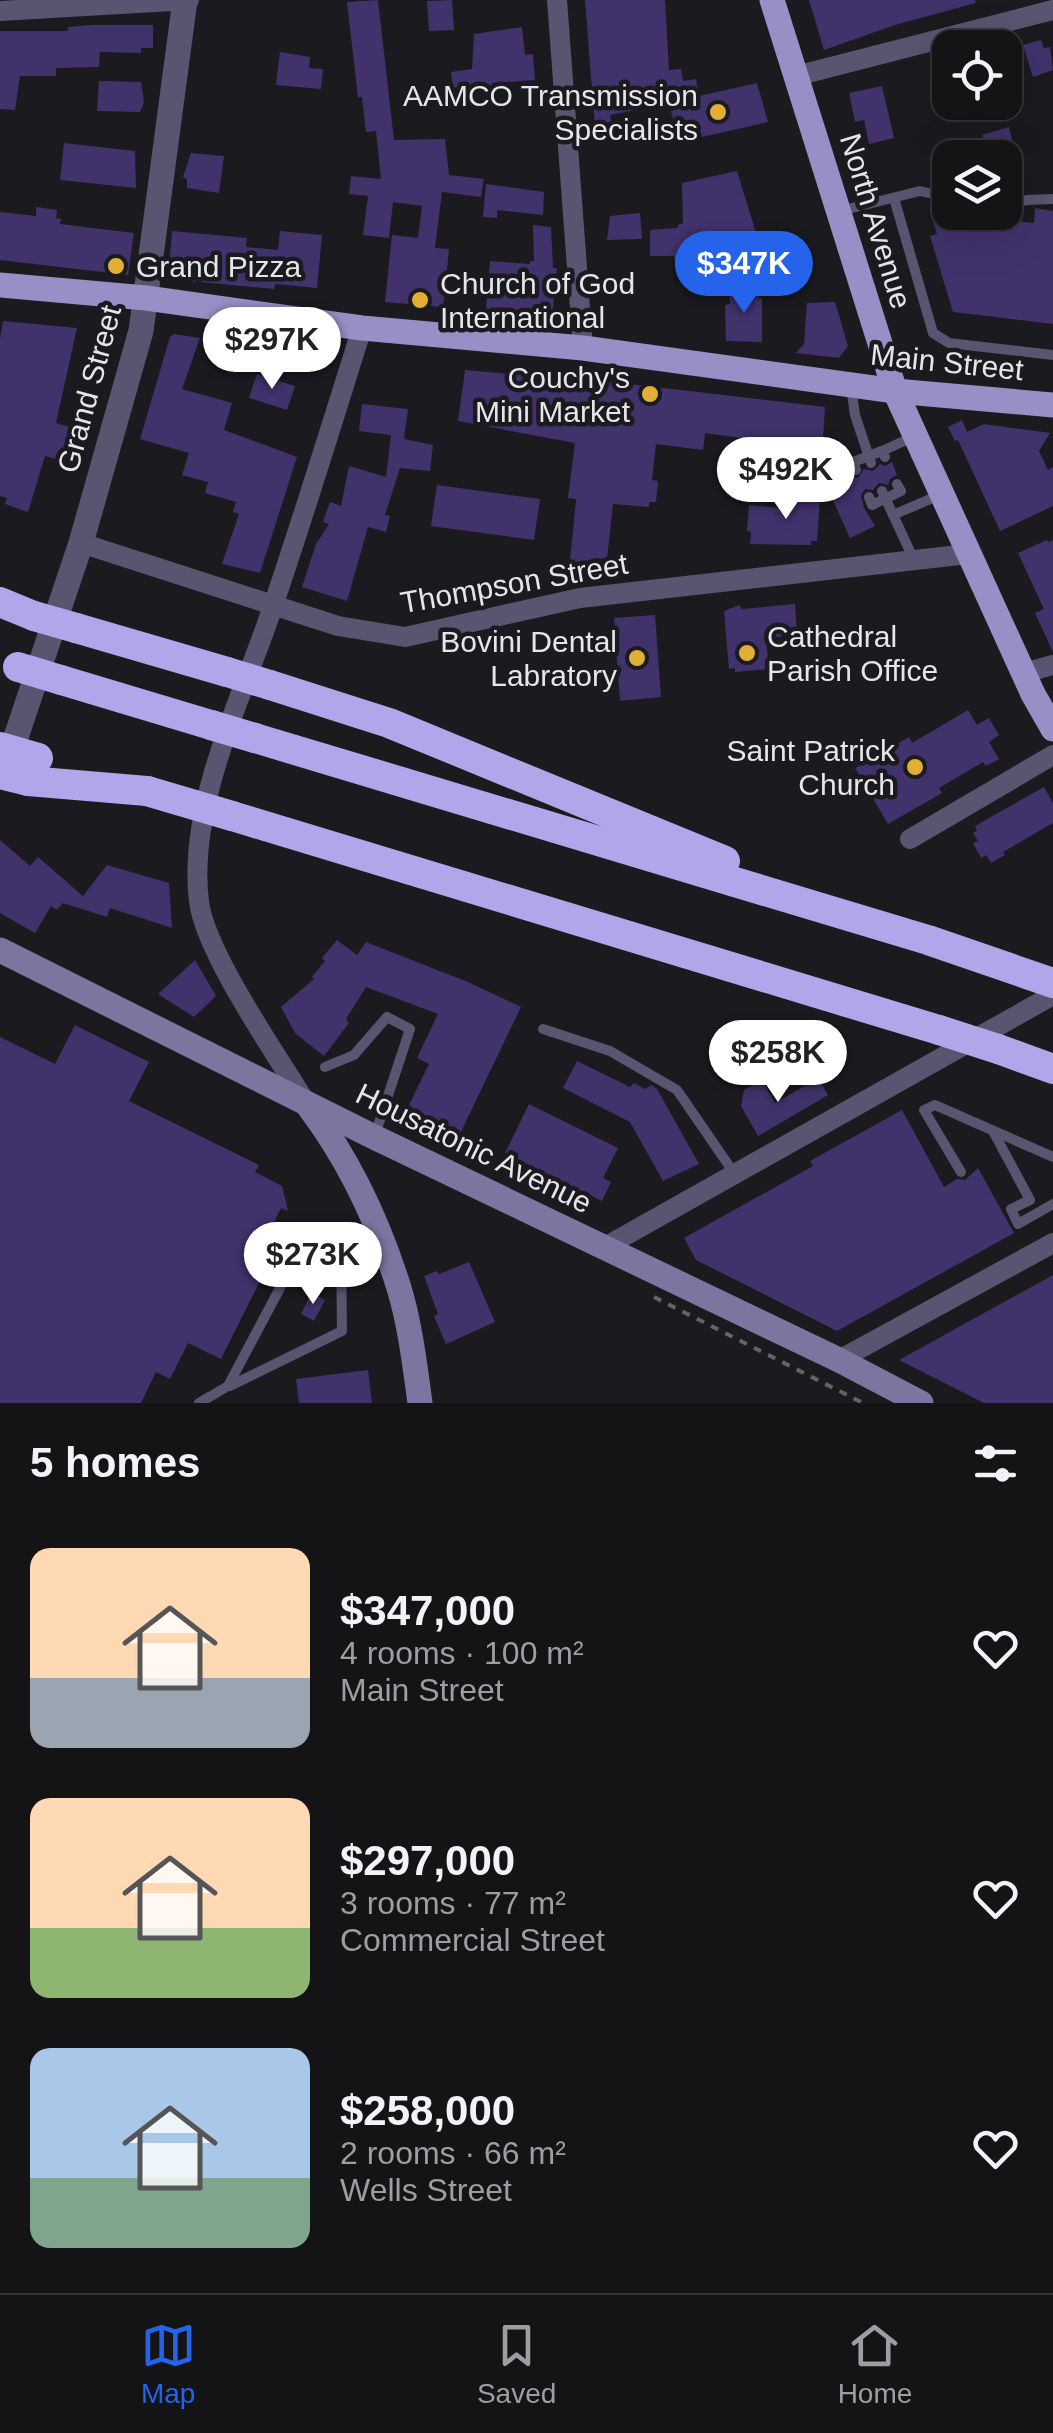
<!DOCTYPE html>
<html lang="en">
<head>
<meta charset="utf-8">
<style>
	body { margin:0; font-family:Arial,sans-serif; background:#212124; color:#f1f3f6; height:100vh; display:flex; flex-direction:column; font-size:38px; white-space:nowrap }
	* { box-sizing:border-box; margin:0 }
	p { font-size:32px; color:#9d9ea1 }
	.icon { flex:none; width:55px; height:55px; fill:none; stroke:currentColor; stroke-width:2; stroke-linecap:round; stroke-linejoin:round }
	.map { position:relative; height:1403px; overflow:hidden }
	.details { display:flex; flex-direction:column; background:#141417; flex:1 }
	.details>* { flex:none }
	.controls { position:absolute; left:932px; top:30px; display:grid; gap:20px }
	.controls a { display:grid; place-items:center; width:90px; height:90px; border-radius:20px; background:#141417; box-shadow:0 10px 40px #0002,0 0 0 2px #333336; font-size:50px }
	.price { position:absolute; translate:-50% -85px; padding:0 22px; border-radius:35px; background:#fff; color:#222; font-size:32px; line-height:65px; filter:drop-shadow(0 2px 5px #0008) }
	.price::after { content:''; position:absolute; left:50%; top:60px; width:30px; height:22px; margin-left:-15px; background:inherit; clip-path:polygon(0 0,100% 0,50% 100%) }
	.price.current { background:#2563eb; color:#fff }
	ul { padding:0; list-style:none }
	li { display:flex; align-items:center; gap:30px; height:250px; padding:0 30px }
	li span { display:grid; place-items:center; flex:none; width:280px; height:200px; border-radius:20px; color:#555 }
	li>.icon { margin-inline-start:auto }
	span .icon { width:120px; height:120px; fill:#fffc; stroke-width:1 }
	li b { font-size:42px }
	h2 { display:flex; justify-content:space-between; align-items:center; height:120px; padding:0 30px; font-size:42px }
	.dock { display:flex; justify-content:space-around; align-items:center; height:140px; border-top:2px solid #333336; background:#141417; font-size:28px; color:#9d9ea1 }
	.dock a { display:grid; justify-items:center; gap:5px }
	.dock .current { color:#2563eb }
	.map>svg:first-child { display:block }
	.building { fill:#41326c }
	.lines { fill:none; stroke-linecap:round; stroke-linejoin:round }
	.path { stroke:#646368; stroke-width:4; stroke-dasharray:8 8; stroke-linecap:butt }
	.service { stroke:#59546f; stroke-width:10 }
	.minor { stroke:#59546f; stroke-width:20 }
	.tertiary { stroke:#59546f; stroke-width:25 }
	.secondary { stroke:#7d75a0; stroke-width:25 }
	.primary { stroke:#998ec6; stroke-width:25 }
	.motorway { stroke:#b2a5e9; stroke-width:30 }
	.motorway-bridge { stroke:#b2a5e9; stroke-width:30 }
	.poi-dot { fill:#e2af34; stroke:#1b1a1f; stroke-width:4 }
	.labels { text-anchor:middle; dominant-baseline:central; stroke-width:9; stroke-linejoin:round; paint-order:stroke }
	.poi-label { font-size:30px; fill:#e6e6ea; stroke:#1b1a1f; text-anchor:end }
	.street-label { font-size:30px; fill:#e6e6ea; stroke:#1b1a1f }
</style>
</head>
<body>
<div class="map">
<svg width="1053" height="1403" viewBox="0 0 1053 1403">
	<rect width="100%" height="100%" fill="#1b1a1f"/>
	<g class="building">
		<polygon points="378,0 394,140 445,139 449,175 484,179 481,197 442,192 435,248 449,249 443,307 385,302 392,235 418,238 422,206 393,202 389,238 363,235 368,196 349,194 351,176 381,179 376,131 366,132 362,97 358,97 347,2"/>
		<polygon points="452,0 454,30 429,31 427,1"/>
		<polygon points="585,0 665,0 669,70 681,69 683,81 696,79 699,96 757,83 768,122 679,142 669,103 610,115 612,125 595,128"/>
		<polygon points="809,0 975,0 976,3 895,25 824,50"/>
		<polygon points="91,25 153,25 153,48 141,48 141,53 100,52 99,67 56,68 56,76 20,76 15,110 0,109 0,31 68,31 68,27"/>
		<polygon points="522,27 525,55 533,54 535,80 492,83 493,91 473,92 474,85 453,88 451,72 472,69 474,34"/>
		<polygon points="1041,40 1044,48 1050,47 1053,70 1033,77 1023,45"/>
		<polygon points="280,52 310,57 309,68 323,69 321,89 276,85"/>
		<polygon points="950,60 950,110 946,110 933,65"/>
		<polygon points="99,81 141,82 144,102 140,112 97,111"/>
		<polygon points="882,86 894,138 869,144 864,120 855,122 849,93"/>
		<polygon points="1009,127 1016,158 988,158 982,135"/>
		<polygon points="64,143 135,151 136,188 60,180"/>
		<polygon points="191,153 224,156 219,193 187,188 187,179 183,177"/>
		<polygon points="737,171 761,249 721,259 721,264 674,259 674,256 650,256 650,230 677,228 678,225 683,223 682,183"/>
		<polygon points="486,184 544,192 543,215 497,210 497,218 483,217"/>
		<polygon points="36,207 57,210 56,218 61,219 60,224 134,233 128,275 0,260 0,212 36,216"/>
		<polygon points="1035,208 1053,211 1053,324 953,312 930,236 937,234 930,211 1034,223"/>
		<polygon points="640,213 642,239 607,240 610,216"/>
		<polygon points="533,225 551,227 553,268 557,268 552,317 486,309 490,261 530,264 530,261 534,261"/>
		<polygon points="172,231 247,238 246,247 278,250 280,231 322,235 317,288 275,284 274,289 168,279"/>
		<polygon points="758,287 759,299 762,298 762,342 726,341 725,305 730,304 729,292"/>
		<polygon points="835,302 848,346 839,358 796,353 804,344 807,303"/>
		<polygon points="3,321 77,328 56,423 86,432 77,465 45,456 28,512 5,504 7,498 0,496 0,339"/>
		<polygon points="174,334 200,338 182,389 232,403 224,430 297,457 260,573 222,564 239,514 233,512 236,502 205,493 208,482 182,475 189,453 140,439 170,337"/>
		<polygon points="465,370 638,385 825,407 821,470 789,467 788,451 754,447 755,440 705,433 703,450 656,444 652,480 658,481 656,502 649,502 649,507 613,504 607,559 594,558 593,574 569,571 576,499 568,498 575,443 458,421"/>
		<polygon points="257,374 295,386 287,410 249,398"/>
		<polygon points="362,404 408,409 404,439 433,445 430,471 400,468 385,515 390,516 386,532 368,527 347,601 302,587 316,544 329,524 323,522 330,502 341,506 349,466 386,477 391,435 359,431"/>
		<polygon points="962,420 967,432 984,424 1050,433 1039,451 1048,470 1053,467 1053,506 1000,531 958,440 955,441 948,427"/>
		<polygon points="892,462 897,475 890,479 888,485 879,483 873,490 865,489 861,495 864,508 875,526 850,538 825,483 848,473 858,478 864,469 873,471 880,464 885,466"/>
		<polygon points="437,485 540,499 534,540 431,526"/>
		<polygon points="782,494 820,496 817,541 811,541 811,545 750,544 751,532 747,531 749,505 782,508"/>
		<polygon points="1047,540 1048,542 1053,540 1053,652 1035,613 1044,609 1018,553"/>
		<polygon points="795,604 797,635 766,638 769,669 735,672 735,668 729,669 724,611 739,605 742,609"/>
		<polygon points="655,615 661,697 620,701 614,618"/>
		<polygon points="968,710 977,725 989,718 999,735 989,742 999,759 986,766 983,762 939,788 942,793 888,824 855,768 909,737 912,743"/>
		<polygon points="1044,787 1053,803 1053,823 1003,852 1005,855 991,863 986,855 981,858 973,843 978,841 973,833 977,831 975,826"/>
		<polygon points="0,840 30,866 38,857 83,896 107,865 169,883 172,928 110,908 107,917 63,903 57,910 51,906 35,933 0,913"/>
		<polygon points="337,940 357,955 366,942 468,982 521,1007 458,1138 405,1113 429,1064 417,1058 438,1014 366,987 346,1019 349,1023 324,1056 295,1033 281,1007 314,979 312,977 325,961 322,958"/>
		<polygon points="195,960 216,996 194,1017 158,994"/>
		<polygon points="75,1025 149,1062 129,1101 259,1165 255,1172 282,1186 288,1211 281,1208 265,1241 277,1247 221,1359 188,1343 170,1379 156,1372 141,1403 0,1403 0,1037 55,1064"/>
		<polygon points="577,1061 630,1087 634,1083 645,1089 652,1085 657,1089 699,1164 663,1181 630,1122 563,1088"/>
		<polygon points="818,1078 828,1095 758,1136 741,1106 744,1090 762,1080 775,1103"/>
		<polygon points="529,1104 618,1148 603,1178 611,1182 602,1201 505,1153"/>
		<polygon points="902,1110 944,1187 957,1179 965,1180 978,1168 1014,1233 837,1331 696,1260 684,1238 813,1166 810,1161"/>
		<polygon points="469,1262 495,1322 446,1344 434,1316 438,1314 424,1276 437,1271 439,1274"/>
		<polygon points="1053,1275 1053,1403 984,1403 899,1360"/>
		<polygon points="311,1293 325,1300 314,1321 301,1314"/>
		<polygon points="368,1370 372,1403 299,1403 296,1379"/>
	</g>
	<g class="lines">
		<polyline class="path" points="654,1297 863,1403"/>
		<g class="service">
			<polyline points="894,198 933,333 949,343 1053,355"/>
			<polyline points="1005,206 1027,200 1053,199"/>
			<polyline points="840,211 920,191 950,198"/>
			<polyline points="851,386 855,415 871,463"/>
			<polyline points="882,451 913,437"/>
			<polyline points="856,470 853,462 882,451 885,457"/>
			<polyline points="882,491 914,560"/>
			<polyline points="869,497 872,505 901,491 897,484"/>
			<polyline points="893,515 942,494"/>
			<polyline points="543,1029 610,1051 677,1090 734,1173"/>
			<polyline points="325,1067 354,1055 387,1017 410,1029 375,1135"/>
			<polyline points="994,1133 1030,1200 1011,1209 1018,1224 1053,1204"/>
			<polyline points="961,1172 924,1110 935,1105 1053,1157"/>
			<polyline points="230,1386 342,1331 341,1242"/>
			<polyline points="199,1403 228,1386 298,1254 376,1233"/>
		</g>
		<g class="minor">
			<polyline points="557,0 583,348"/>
			<polyline points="0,11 189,0"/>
			<polyline points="796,76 1053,10"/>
			<polyline points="81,543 338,626 405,637 580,598 968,554"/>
			<polyline points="1024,673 1053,665"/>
			<polyline points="910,839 1053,755"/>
			<path d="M306 1103C277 1055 206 954 199 902 187 803 244 695 274 603 305 512 333 420 362 328"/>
			<polyline points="605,1247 1053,995"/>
			<polyline points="839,1360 1053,1243"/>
		</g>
		<polyline class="tertiary" points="6,767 81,543 141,331 185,0"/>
		<g class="secondary">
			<polyline points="0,950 374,1137 839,1360 921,1403"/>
			<path d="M309 1107C349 1160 379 1224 399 1288 410 1324 415 1366 420 1403"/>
		</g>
		<g class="primary">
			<polyline points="772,0 895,391 1033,694 1053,729"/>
			<polyline points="0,285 146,298 362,328 583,348 895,391 1053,405"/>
		</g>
		<g class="motorway">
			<polyline points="0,602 34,616"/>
			<polyline points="76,628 227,672"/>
			<polyline points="61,680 211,725"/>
			<polyline points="270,685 389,723 725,861"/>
			<polyline points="255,738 928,940 1053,983"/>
			<polyline points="28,781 147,791"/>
			<polyline points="232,816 939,1030"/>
			<polyline points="998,1049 1053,1069"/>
		</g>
		<g class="motorway-bridge">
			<polyline points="34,616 76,628"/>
			<polyline points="18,667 61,680"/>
			<polyline points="227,672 270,685"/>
			<polyline points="211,725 255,738"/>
			<polyline points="0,747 38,758"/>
			<polyline points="0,774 28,781"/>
			<polyline points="147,791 232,816"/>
			<polyline points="939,1030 998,1049"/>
		</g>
	</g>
	<g class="poi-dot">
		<circle cx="718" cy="112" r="10"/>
		<circle cx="116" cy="266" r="10"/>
		<circle cx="420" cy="300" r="10"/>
		<circle cx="650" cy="394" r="10"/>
		<circle cx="747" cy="653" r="10"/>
		<circle cx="637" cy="658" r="10"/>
		<circle cx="915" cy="767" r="10"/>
	</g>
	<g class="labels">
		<g class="poi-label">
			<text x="698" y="95">AAMCO Transmission<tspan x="698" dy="34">Specialists</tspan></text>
			<text x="136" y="266" text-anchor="start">Grand Pizza</text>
			<text x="440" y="283" text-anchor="start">Church of God<tspan x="440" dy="34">International</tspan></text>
			<text x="630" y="377">Couchy's<tspan x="630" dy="34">Mini Market</tspan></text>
			<text x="767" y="636" text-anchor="start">Cathedral<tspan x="767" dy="34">Parish Office</tspan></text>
			<text x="617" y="641">Bovini Dental<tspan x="617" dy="34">Labratory</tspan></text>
			<text x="895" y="750">Saint Patrick<tspan x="895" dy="34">Church</tspan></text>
		</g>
		<g class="street-label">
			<text transform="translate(876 221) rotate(73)">North Avenue</text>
			<text transform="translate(947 362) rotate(6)">Main Street</text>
			<text transform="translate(89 389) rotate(-75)">Grand Street</text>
			<text transform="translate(514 583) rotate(-10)">Thompson Street</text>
			<text transform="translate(474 1148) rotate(26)">Housatonic Avenue</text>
		</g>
	</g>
</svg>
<div class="controls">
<a><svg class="icon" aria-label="locate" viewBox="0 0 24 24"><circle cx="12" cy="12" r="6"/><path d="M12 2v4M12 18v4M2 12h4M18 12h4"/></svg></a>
<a><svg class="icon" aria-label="layers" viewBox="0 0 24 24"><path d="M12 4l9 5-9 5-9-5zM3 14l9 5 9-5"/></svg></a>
</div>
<b class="price current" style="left:744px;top:316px">$347K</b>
<b class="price" style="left:272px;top:392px">$297K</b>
<b class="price" style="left:786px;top:522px">$492K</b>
<b class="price" style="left:778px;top:1105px">$258K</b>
<b class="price" style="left:313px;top:1307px">$273K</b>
</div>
<section class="details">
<h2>5 homes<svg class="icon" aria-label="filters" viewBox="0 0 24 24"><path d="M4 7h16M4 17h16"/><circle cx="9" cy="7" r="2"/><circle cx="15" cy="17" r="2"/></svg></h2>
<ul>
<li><span style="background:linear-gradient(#ffd9b3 65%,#9aa5b1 0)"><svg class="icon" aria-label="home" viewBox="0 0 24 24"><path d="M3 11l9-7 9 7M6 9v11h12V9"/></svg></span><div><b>$347,000</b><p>4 rooms · 100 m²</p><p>Main Street</p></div><svg class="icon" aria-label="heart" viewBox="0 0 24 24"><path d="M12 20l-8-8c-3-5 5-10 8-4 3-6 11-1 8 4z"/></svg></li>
<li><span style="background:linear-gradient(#ffd9b3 65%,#8fb573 0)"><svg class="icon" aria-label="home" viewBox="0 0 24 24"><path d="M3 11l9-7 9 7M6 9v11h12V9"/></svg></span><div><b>$297,000</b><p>3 rooms · 77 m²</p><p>Commercial Street</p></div><svg class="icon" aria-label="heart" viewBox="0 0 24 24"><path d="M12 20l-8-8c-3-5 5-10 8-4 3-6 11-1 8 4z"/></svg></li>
<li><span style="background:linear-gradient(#a9c7e8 65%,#7fa58c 0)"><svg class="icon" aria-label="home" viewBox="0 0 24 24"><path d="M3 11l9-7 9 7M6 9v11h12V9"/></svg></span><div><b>$258,000</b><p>2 rooms · 66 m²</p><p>Wells Street</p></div><svg class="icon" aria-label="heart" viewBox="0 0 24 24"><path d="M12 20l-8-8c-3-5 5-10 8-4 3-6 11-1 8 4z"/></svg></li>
</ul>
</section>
<nav class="dock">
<a class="current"><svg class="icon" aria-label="map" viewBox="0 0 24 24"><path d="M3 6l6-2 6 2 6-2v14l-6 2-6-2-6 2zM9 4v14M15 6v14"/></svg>Map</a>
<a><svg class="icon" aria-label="saved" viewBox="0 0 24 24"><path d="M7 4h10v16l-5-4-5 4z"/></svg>Saved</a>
<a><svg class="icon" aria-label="home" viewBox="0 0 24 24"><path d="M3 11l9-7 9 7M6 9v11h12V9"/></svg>Home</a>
</nav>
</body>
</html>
